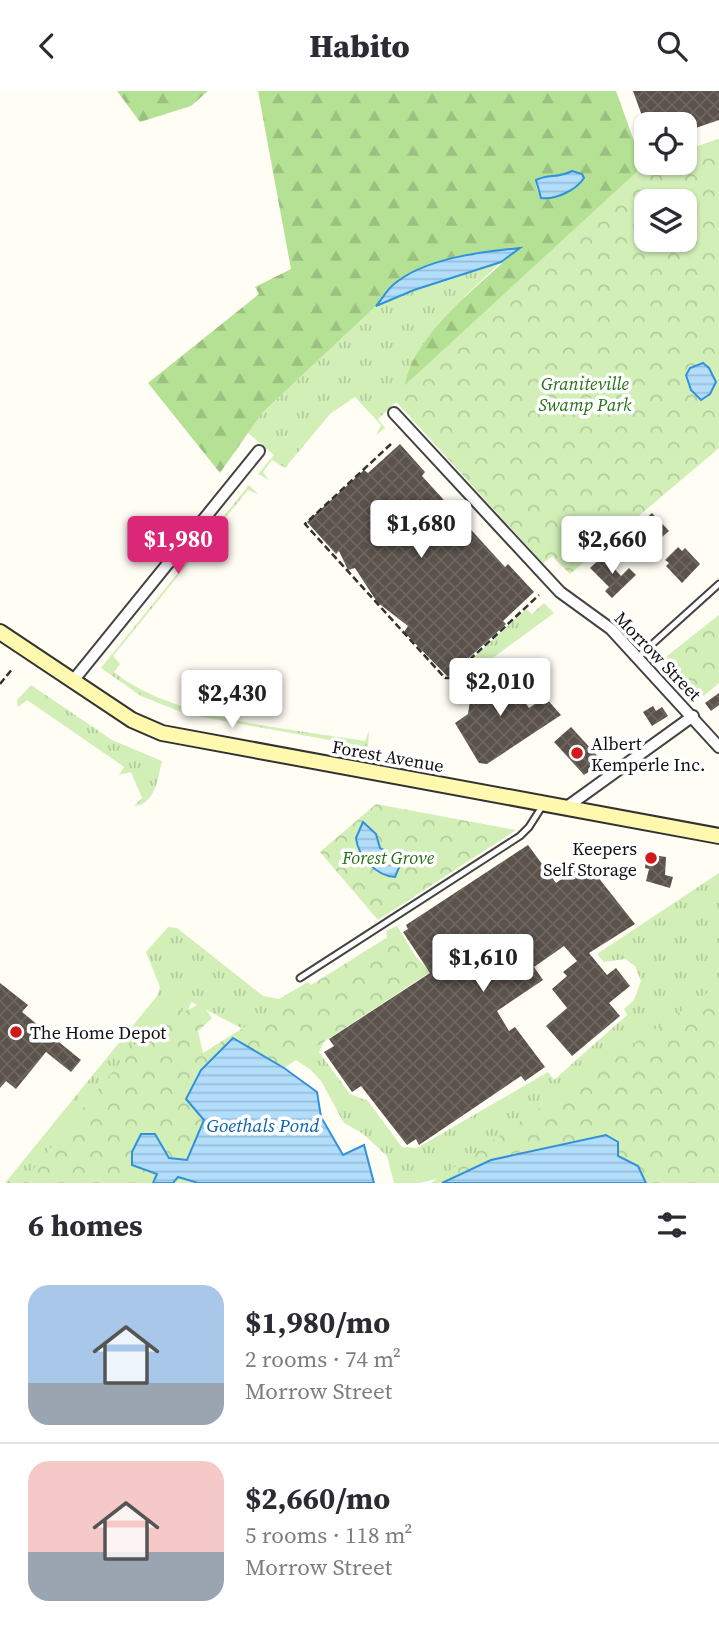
<!DOCTYPE html>
<html lang="en">
<head>
<meta charset="utf-8">
<style>
	body { margin:0; font-family:"Source Serif 4",serif; background:#f7f7f7; color:#2b2b33; height:100vh; display:flex; flex-direction:column; font-size:26px; white-space:nowrap }
	* { box-sizing:border-box; margin:0 }
	p { font-size:23px; color:#7c7c81 }
	.icon { flex:none; width:38px; height:38px; fill:none; stroke:currentColor; stroke-width:2; stroke-linecap:round; stroke-linejoin:round }
	.map { position:relative; height:1092px; overflow:hidden }
	.panel { display:flex; flex-direction:column; background:#fff; flex:1 }
	.panel>* { flex:none }
	.tools { position:absolute; left:634px; top:21px; display:grid; gap:14px }
	.tools a { display:grid; place-items:center; width:63px; height:63px; border-radius:14px; background:#fff; box-shadow:0 2px 5px #0004; font-size:35px }
	.price { position:absolute; translate:-50% -60px; padding:0 16px; border-radius:7px; background:#fff; color:#222; font-size:23px; line-height:46px; filter:drop-shadow(0 2px 4px #0008) }
	.price::after { content:''; position:absolute; left:50%; top:42px; width:21px; height:16px; margin-left:-10px; background:inherit; clip-path:polygon(0 0,100% 0,50% 100%) }
	.price.current { background:#db2777; color:#fff }
	ul { padding:0; list-style:none }
	li { display:flex; align-items:center; gap:21px; height:175px; padding:0 28px }
	li+li { border-top:2px solid #e1e1e2 }
	li span { display:grid; place-items:center; flex:none; width:196px; height:140px; border-radius:21px; color:#555 }
	li>.icon { margin-inline-start:auto }
	span .icon { width:84px; height:84px; fill:#fffc; stroke-width:1 }
	li b { font-size:30px }
	h2 { display:flex; justify-content:space-between; align-items:center; height:84px; padding:0 28px; font-size:30px }
	header { display:flex; justify-content:space-between; align-items:center; height:91px; padding:0 28px; background:#fff; font-size:32px; font-weight:800 }
	.map>svg:first-child { display:block }
	.grass { fill:url(#grass-tufts) }
	.forest { fill:url(#forest-firs); fill-rule:evenodd }
	.park { fill:url(#park-crowns); fill-rule:evenodd }
	.water { fill:url(#water-rules); stroke:#3191db; stroke-width:2 }
	.building { fill:url(#building-cross-hatch) }
	.lines { fill:none; stroke-linecap:round; stroke-linejoin:round }
	.service-casing { stroke:#434343; stroke-width:9 }
	.minor-casing { stroke:#434343; stroke-width:14 }
	.secondary-casing { stroke:#323232; stroke-width:18 }
	.path { stroke:#323232; stroke-width:2.5; stroke-dasharray:7 3.5; stroke-linecap:butt }
	.service { stroke:#fff; stroke-width:5 }
	.minor { stroke:#fff; stroke-width:10 }
	.secondary { stroke:#fff9af; stroke-width:14 }
	.poi-dot { fill:#d1181a; stroke:#fff; stroke-width:2.5 }
	.labels { text-anchor:middle; dominant-baseline:central; stroke-width:7; stroke-linejoin:round; paint-order:stroke }
	.park-label { font-size:18px; font-style:italic; fill:#277118; stroke:#fff }
	.street-label { font-size:18px; fill:#101010; stroke:#fff }
	.poi-label { font-size:18px; fill:#101010; stroke:#fff; text-anchor:start }
	.water-label { font-size:19px; font-style:italic; fill:#0a62b1; stroke:#fff }
</style>
</head>
<body>
<header><svg class="icon" aria-label="back" viewBox="0 0 24 24"><path d="M15 5l-7 7 7 7"/></svg>Habito<svg class="icon" aria-label="search" viewBox="0 0 24 24"><circle cx="10" cy="10" r="6"/><path d="M15 15l6 6"/></svg></header>
<div class="map">
<svg width="719" height="1092" viewBox="0 0 719 1092">
	<defs>
		<pattern id="grass-tufts" width="24" height="20" patternUnits="userSpaceOnUse" patternTransform="scale(1.75)"><rect width="24" height="20" fill="#d2efb8"/><path d="M3 7l-1-3M5 7V3M7 7l1-3M15 17l-1-3M17 17v-4M19 17l1-3" fill="none" stroke="#b3cc9d"/></pattern>
		<pattern id="forest-firs" width="22" height="20" patternUnits="userSpaceOnUse" patternTransform="scale(1.75)"><rect width="22" height="20" fill="#b5e195"/><path d="M5 1l3.5 6h-7zM16 11l3.5 6h-7z" fill="#9bc07f"/></pattern>
		<pattern id="park-crowns" width="20" height="18" patternUnits="userSpaceOnUse" patternTransform="scale(1.75)"><rect width="20" height="18" fill="#d2efb8"/><path d="M2 6a3 3 0 1 1 6 0M12 15a3 3 0 1 1 6 0" fill="none" stroke="#b3cc9d"/></pattern>
		<pattern id="water-rules" width="6" height="5" patternUnits="userSpaceOnUse" patternTransform="scale(1.75)"><rect width="6" height="5" fill="#b2defc"/><path d="M0 2.5h6" fill="none" stroke="#98bdd7"/></pattern>
		<pattern id="building-cross-hatch" width="8" height="8" patternUnits="userSpaceOnUse" patternTransform="scale(1.75)"><rect width="8" height="8" fill="#5b524b"/><path d="M0 0l8 8M0 8l8-8" fill="none" stroke="#6d6661"/></pattern>
	</defs>
	<rect width="100%" height="100%" fill="#fffdf4"/>
	<g class="grass">
		<polygon points="501,171 465,205 405,320 396,311 378,328 385,337 376,344 381,334 355,306 330,323 285,377 272,369 263,381 269,389 258,383 274,364 247,341 262,322 376,215 414,199"/>
		<path d="M249 394 258 403 248 399 113 565 120 573 114 581C171 628 291 638 365 650L369 640 368 656 186 623 141 605 101 577Z"/>
		<polygon points="544,512 554,522 460,591 455,584 526,518 532,523"/>
		<path d="M31 594 112 649 162 670C158 687 155 714 134 715L142 707 131 681 119 684 124 676 120 673 27 609 18 616 17 609Z"/>
		<polygon points="719,782 719,1075 450,1085 419,1092 394,1092 387,1065 362,1042 344,1032 321,990 311,979 270,952 191,911 181,943 75,1092 5,1092 157,905 160,896 146,861 168,836 177,837 263,905 279,908 308,891 329,916 390,858 386,840 397,835 425,881 330,938 319,961 350,1003 368,1010 402,1056 417,1057 548,981 554,989 627,924 624,918 634,909 641,890 635,875 625,868 604,871 597,863"/>
	</g>
	<g class="forest">
		<polygon points="117,0 208,0 191,15 140,31"/>
		<path d="M258 0H616L643 75 684 72V60L719 48 684 110H646V149L552 465 543 472 405 320C392 256 479 197 518 157L467 163 416 180 394 193 376 215 262 322 220 382 148 292 259 203 255 196 291 178ZM568 82 582 90 571 100 538 102 536 94Z"/>
	</g>
	<g class="park">
		<path d="M719 48V357L570 483 552 465 543 472 392 306 643 75 652 72H684V60ZM646 110H684V149H646Z"/>
		<polygon points="719,524 719,592 694,613 663,577 667,565"/>
		<polygon points="376,713 516,739 378,829 320,761"/>
		<polygon points="394,842 430,881 284,977 317,1001 321,1026 343,1064 364,1054 374,1092 22,1092 172,908 184,921 201,912 212,927 198,940 203,962"/>
		<polygon points="719,894 719,1092 431,1092"/>
	</g>
	<g class="water">
		<path d="M572 80 582 83 584 87C576 99 556 109 541 107L536 89C549 82 557 88 572 80Z"/>
		<path d="M520 157 501 171 414 199 376 215C382 208 387 199 393 194 424 167 481 161 520 157Z"/>
		<polygon points="703,272 709,277 716,291 710,303 701,309 691,299 686,284 690,277"/>
		<path d="M363 731 376 743 380 757C389 762 395 764 400 774L395 786C376 785 358 765 356 747Z"/>
		<polygon points="233,947 284,977 317,1001 321,1026 343,1064 364,1054 374,1092 198,1092 178,1086 173,1092 153,1092 157,1083 132,1074 132,1061 141,1043 155,1043 169,1067 187,1069 204,1029 186,1008 201,979"/>
		<polygon points="606,1044 618,1051 618,1065 638,1075 646,1092 442,1092 491,1069"/>
	</g>
	<g class="building">
		<polygon points="633,0 719,0 719,29 684,41 684,33 645,33"/>
		<polygon points="400,353 425,381 422,385 505,476 508,473 534,501 503,530 506,533 448,586 404,541 408,535 377,511 355,477 348,479 339,460 336,463 307,431 364,379 368,382"/>
		<polygon points="652,422 669,440 648,458 632,439"/>
		<polygon points="678,456 682,460 685,457 700,473 682,492 666,475 669,472 665,469"/>
		<polygon points="603,465 621,485 629,477 636,484 612,507 605,500 609,496 590,477"/>
		<polygon points="495,576 508,597 513,594 529,617 545,606 561,624 487,673 479,672 455,632 468,623 471,603 466,596"/>
		<polygon points="719,602 719,614 711,620 705,612"/>
		<polygon points="653,615 656,620 662,616 668,625 652,635 643,621"/>
		<polygon points="571,636 603,671 584,684 554,651"/>
		<polygon points="528,754 556,792 586,771 635,833 589,862 607,884 616,877 630,895 609,912 620,925 572,965 546,935 567,917 552,898 567,885 563,881 577,870 564,855 534,876 543,889 497,920 509,940 515,936 545,976 525,990 521,985 419,1054 416,1048 407,1054 361,995 352,1001 324,961 334,955 329,948 430,882 403,841 408,838 406,834"/>
		<polygon points="647,763 666,766 665,784 673,786 670,797 646,790 649,778 645,777"/>
		<polygon points="0,892 28,914 22,921 81,969 71,981 46,961 16,998 6,990 0,997"/>
	</g>
	<g class="lines">
		<g class="service-casing">
			<g id="service">
				<polyline points="638,566 719,493"/>
				<polyline points="300,887 520,745 529,736 543,714"/>
			</g>
		</g>
		<g class="minor-casing">
			<g id="minor">
				<polyline points="394,322 560,501 611,538 719,656"/>
				<polyline points="72,591 259,360"/>
				<polyline points="564,718 693,625"/>
			</g>
		</g>
		<g class="secondary-casing">
			<polyline id="secondary" points="0,541 132,629 162,642 719,745"/>
		</g>
		<g class="path">
			<polyline points="391,353 305,433 445,587 450,587 539,504"/>
			<polyline points="0,593 13,577"/>
		</g>
		<use href="#service" class="service"/>
		<use href="#minor" class="minor"/>
		<use href="#secondary" class="secondary"/>
	</g>
	<g class="poi-dot">
		<circle cx="577" cy="662" r="7"/>
		<circle cx="651" cy="767" r="7"/>
		<circle cx="16" cy="941" r="7"/>
	</g>
	<g class="labels">
		<g class="park-label">
			<text x="585" y="292">Graniteville<tspan x="585" dy="21">Swamp Park</tspan></text>
			<text x="388" y="766">Forest Grove</text>
		</g>
		<g class="street-label">
			<text transform="translate(658 565) rotate(46)">Morrow Street</text>
			<text transform="translate(388 665) rotate(10)">Forest Avenue</text>
		</g>
		<g class="poi-label">
			<text x="591" y="652">Albert<tspan x="591" dy="21">Kemperle Inc.</tspan></text>
			<text x="637" y="757" text-anchor="end">Keepers<tspan x="637" dy="21">Self Storage</tspan></text>
			<text x="30" y="941">The Home Depot</text>
		</g>
		<g class="water-label">
			<text x="263" y="1034">Goethals Pond</text>
		</g>
	</g>
</svg>
<div class="tools">
<a><svg class="icon" aria-label="locate" viewBox="0 0 24 24"><circle cx="12" cy="12" r="6"/><path d="M12 2v4M12 18v4M2 12h4M18 12h4"/></svg></a>
<a><svg class="icon" aria-label="layers" viewBox="0 0 24 24"><path d="M12 4l9 5-9 5-9-5zM3 14l9 5 9-5"/></svg></a>
</div>
<b class="price" style="left:421px;top:469px">$1,680</b>
<b class="price current" style="left:178px;top:485px">$1,980</b>
<b class="price" style="left:612px;top:485px">$2,660</b>
<b class="price" style="left:500px;top:627px">$2,010</b>
<b class="price" style="left:232px;top:639px">$2,430</b>
<b class="price" style="left:483px;top:903px">$1,610</b>
</div>
<section class="panel">
<h2>6 homes<svg class="icon" aria-label="filters" viewBox="0 0 24 24"><path d="M4 7h16M4 17h16"/><circle cx="9" cy="7" r="2"/><circle cx="15" cy="17" r="2"/></svg></h2>
<ul>
<li><span style="background:linear-gradient(#a9c7e8 70%,#9aa5b1 0)"><svg class="icon" aria-label="home" viewBox="0 0 24 24"><path d="M3 11l9-7 9 7M6 9v11h12V9"/></svg></span><div><b>$1,980/mo</b><p>2 rooms · 74 m²</p><p>Morrow Street</p></div></li>
<li><span style="background:linear-gradient(#f6c9c9 65%,#9aa5b1 0)"><svg class="icon" aria-label="home" viewBox="0 0 24 24"><path d="M3 11l9-7 9 7M6 9v11h12V9"/></svg></span><div><b>$2,660/mo</b><p>5 rooms · 118 m²</p><p>Morrow Street</p></div></li>
</ul>
</section>
</body>
</html>
